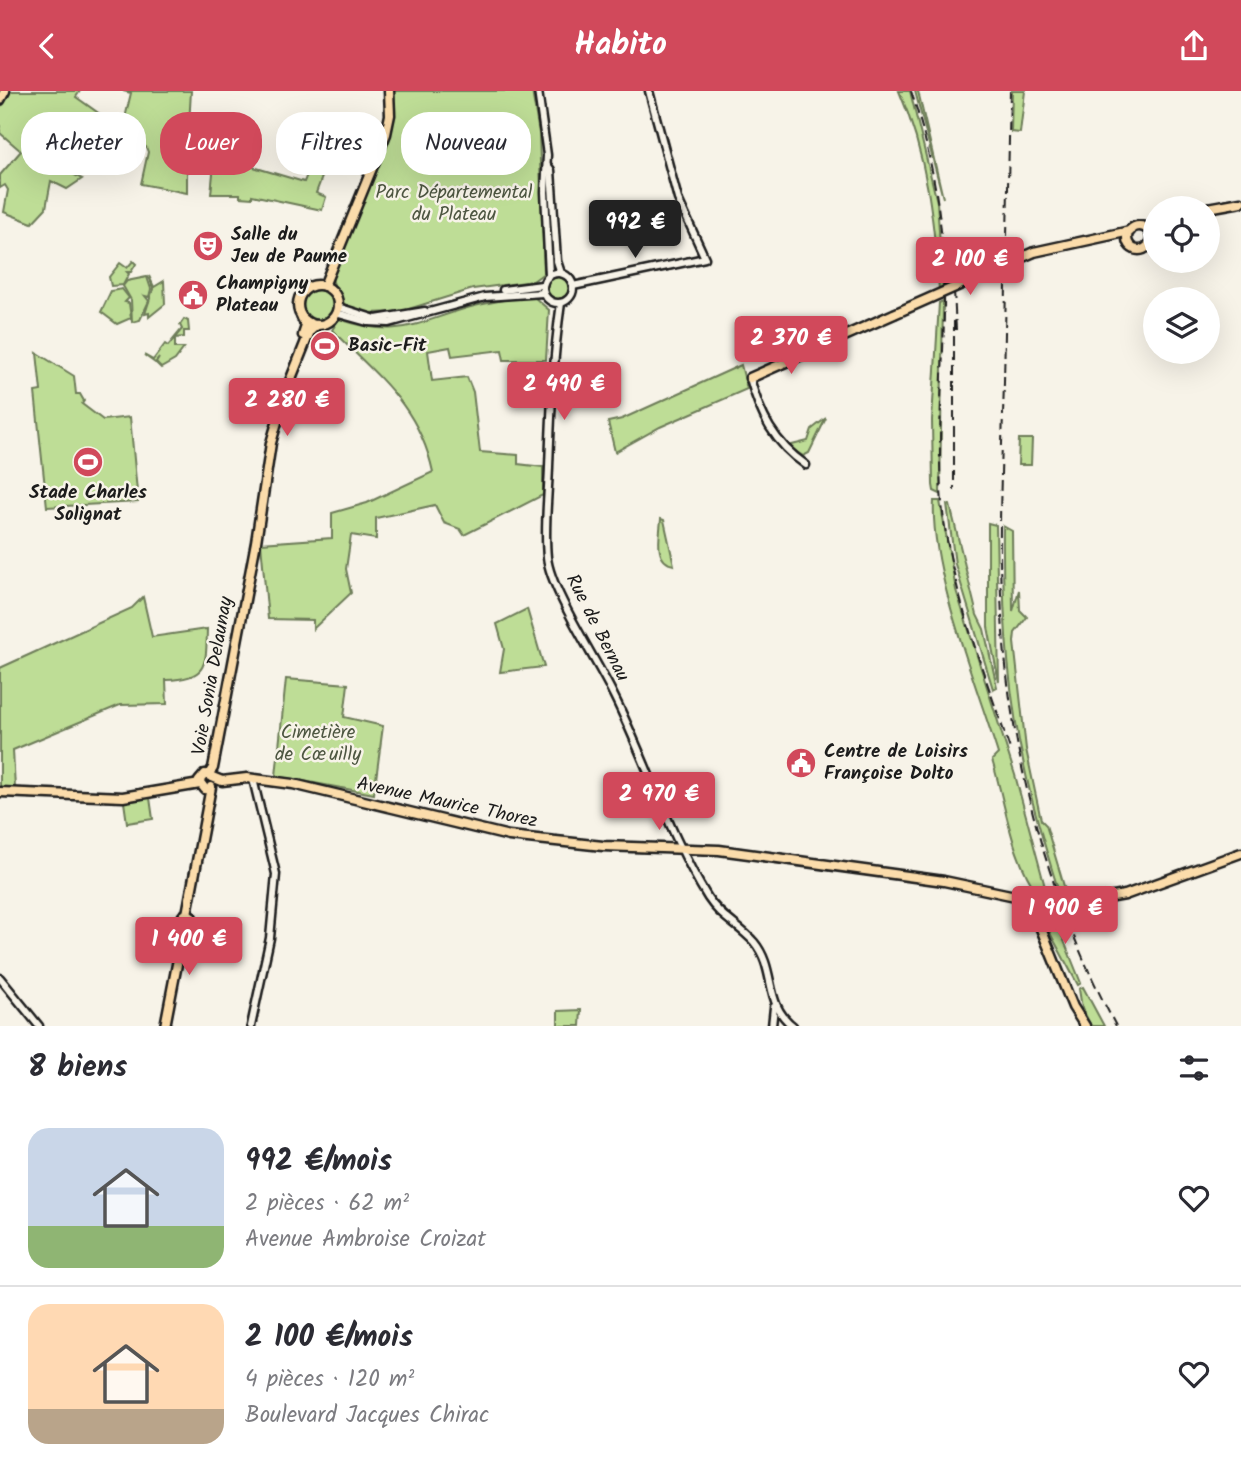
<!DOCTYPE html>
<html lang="fr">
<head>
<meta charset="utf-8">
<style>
	body { margin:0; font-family:Kalam,sans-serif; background:#f7f7f7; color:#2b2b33; height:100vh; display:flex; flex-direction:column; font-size:26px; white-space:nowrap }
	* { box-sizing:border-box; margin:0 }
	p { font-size:23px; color:#7c7c81 }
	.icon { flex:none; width:38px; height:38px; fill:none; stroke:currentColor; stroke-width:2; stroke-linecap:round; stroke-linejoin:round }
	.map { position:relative; height:935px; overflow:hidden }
	.side { display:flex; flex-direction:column; background:#fff; flex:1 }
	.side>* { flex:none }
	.guide { position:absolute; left:21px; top:21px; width:700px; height:63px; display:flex; gap:14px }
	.fabs { position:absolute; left:1143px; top:105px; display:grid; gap:14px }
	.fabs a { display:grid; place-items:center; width:77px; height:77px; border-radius:50%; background:#fff; box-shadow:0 7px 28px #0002; font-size:35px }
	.price { position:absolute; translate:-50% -60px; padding:0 16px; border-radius:7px; background:#d1495b; color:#fff; font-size:23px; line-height:46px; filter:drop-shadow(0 2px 4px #0008) }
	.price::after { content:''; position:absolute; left:50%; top:42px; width:21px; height:16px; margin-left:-10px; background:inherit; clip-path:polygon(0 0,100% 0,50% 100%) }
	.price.active { background:#222; color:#fff }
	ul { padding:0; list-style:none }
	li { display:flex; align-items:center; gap:21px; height:175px; padding:0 28px }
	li+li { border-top:2px solid #e1e1e2 }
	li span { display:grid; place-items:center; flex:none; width:196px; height:140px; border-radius:21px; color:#555 }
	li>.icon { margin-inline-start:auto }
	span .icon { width:84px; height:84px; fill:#fffc; stroke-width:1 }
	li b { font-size:30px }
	h2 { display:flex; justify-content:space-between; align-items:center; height:84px; padding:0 28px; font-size:30px }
	.pill { padding:0 24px; border-radius:28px; background:#fff; box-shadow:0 7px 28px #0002; font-size:24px; line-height:63px }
	.pill.active { background:#d1495b; color:#fff }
	header { display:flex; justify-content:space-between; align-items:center; height:91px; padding:0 28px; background:#d1495b; color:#fff; font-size:32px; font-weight:700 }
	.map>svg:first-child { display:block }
	.green { fill:#bedd96; stroke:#6d7c59; stroke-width:2 }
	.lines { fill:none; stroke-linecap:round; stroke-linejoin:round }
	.minor-casing { stroke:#1c1c1c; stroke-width:11 }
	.major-casing { stroke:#1c1c1c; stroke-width:13 }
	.minor { stroke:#f7f3e8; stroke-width:6 }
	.major { stroke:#fbdcab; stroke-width:8 }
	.rail { stroke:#1c1c1c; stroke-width:2; stroke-dasharray:10 5; stroke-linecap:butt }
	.major-bridge-casing { stroke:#1c1c1c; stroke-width:13; stroke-linecap:butt }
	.major-bridge { stroke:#fbdcab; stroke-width:8 }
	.labels { text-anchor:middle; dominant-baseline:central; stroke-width:5; stroke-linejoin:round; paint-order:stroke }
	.park-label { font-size:19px; fill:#4d5641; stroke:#f7f3e8 }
	.poi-label { font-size:19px; font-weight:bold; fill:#1c1c1c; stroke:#f7f3e8; text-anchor:start }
	.street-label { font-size:19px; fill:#1c1c1c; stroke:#f7f3e8 }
</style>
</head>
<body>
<header><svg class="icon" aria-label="back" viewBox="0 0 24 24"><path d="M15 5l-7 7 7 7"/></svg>Habito<svg class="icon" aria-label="share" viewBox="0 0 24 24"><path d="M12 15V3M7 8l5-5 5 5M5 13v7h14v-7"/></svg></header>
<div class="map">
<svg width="1241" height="935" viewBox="0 0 1241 935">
	<rect width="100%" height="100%" fill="#f7f3e8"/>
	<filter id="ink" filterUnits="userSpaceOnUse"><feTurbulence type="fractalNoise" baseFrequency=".0143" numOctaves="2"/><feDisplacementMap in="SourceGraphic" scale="14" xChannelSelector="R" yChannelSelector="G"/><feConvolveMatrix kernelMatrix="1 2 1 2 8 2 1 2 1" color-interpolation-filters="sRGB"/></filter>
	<g filter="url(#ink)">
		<g class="green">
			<path d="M9 0H80L76 6 104 26 97 50 62 24 51 35C60 63 53 74 82 88L67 98 51 90 46 117 32 132 4 121 8 99 5 94 0 97V84L21 60 0 42V16Z"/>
			<polygon points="123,0 191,0 188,51 169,47 166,67 187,72 187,102 141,93 148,61 146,56 129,52 134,30 125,27 131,2"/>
			<polygon points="392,0 532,0 539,42 544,182 533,190 473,198 399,221 366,222 341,212 332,188 394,21"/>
			<path d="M899 0H910L937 111 943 197 939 199C934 130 927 64 899 0Z"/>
			<polygon points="915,0 918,0 943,107"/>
			<polygon points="1012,0 1025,0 1020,42 1011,41"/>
			<polygon points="194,64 233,70 304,91 308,81 322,86 316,102 326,106 322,119 252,104 252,107 240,106 240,103 211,103 214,72 200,70 194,77"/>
			<polygon points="133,170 136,173 131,181 127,181 129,183 123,194 111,195 109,186 120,172 127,177"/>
			<circle cx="557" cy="197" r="12"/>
			<polygon points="149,185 154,196 164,190 165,213 149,226 149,222 145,223 153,198"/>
			<polygon points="147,186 151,198 149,206 145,205 149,210 140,229 132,231 131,209 123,195 127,190"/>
			<circle cx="318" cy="214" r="17"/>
			<polygon points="122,198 129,207 125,211 129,212 131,227 117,233 101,221 111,200"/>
			<path d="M521 206H534L549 219 546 269H504L502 259 452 265 450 256 428 260 432 290 467 286 473 301 480 361 518 364V373L543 376V404L464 444 460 438 444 432 435 414 376 427V448L351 444 346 478 351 502 313 538V529L268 528 261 452 332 447V422L367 412 433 381C419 315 377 285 332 239L339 228C398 248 413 233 467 217 485 212 503 209 521 206Z"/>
			<polygon points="943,210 940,403 934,400 933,394 932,329 939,212"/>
			<polygon points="184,228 188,230 189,240 184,240 184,246 175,247 175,257 184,257 175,269 161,277 156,272 159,267 155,272 144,264 153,269 165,253 168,255 182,238 180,234"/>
			<polygon points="37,262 74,285 76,303 80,303 84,310 82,313 103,329 130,326 138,411 47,416 35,301 41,300"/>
			<polygon points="741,274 747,298 660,336 615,361 608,331 622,328"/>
			<polygon points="826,327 809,362 803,365 788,355 808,350 812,338"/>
			<polygon points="1019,348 1032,348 1031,374 1018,374"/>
			<path d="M934 410H940L956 499 1015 684 1048 807 1040 806C1011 768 1006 714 992 669L998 663C977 595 930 479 934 410Z"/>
			<polygon points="947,413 950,414 977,524 984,538 997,596 993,598 955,473"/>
			<path d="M661 428 664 429 674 474C653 471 660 444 661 428Z"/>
			<polygon points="988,432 996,434 999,591 988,536"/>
			<path d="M1003 435 1012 440 1013 520 1019 499 1020 519 1027 526 1015 542 1014 551 1026 658 1041 729 1046 734 1066 802 1061 808C1048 765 1034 723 1025 679 1007 599 1002 517 1003 435Z"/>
			<path d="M143 506 152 546 207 538C206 574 208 588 166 589L167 613 120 614 13 659 15 697H0V577L132 517Z"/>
			<polygon points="527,518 544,576 500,581 504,558 497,533"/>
			<polygon points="286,588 348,593 344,626 383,635 374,703 276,685"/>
			<polygon points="150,707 153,728 127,732 124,711"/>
			<polygon points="1050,815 1081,892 1078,894 1042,827 1043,818"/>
			<polygon points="1083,896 1104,935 1091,935 1082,917 1079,898"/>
			<polygon points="581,919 580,935 558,935 558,920"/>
		</g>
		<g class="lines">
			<g class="minor-casing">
				<g id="minor">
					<polyline points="538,0 547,64 545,101 549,184"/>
					<polyline points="548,75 551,79 557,170 561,182"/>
					<circle cx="558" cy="197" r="15"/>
					<polyline points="573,195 705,167 678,108 649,0"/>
					<polyline points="503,199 542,194"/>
					<path d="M561 212C553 266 551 321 549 376 548 406 544 437 547 466 550 499 598 571 614 605 647 671 669 744 708 807 720 826 740 835 754 851 777 879 763 912 793 935"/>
					<polyline points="338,216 376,228 425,220"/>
					<polyline points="336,222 368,231 389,232 485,206 543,202"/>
					<path d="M750 287C760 324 774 352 806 374"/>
					<polyline points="0,887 39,935"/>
					<polyline points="251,935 270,847 276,783 253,688"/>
					<polyline points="772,935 774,916"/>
				</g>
			</g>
			<g class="major-casing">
				<g id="major">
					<polyline points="0,9 5,0"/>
					<polyline points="1208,117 1241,111"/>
					<circle cx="1139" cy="147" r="12"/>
					<polyline points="1034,161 1130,140"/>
					<circle cx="318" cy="214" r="20"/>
					<polyline points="324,195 386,43 390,24 389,0"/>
					<polyline points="302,227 306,235 303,244"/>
					<polyline points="750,287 894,223"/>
					<polyline points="209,683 213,677 256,451 271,352 286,300 310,240 317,234"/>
					<polyline points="205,698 199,690 205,683 222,690 247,687 293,693 509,745 603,755 719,759 944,790 1020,806 1030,813"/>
					<polyline points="0,701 123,706 200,693"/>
					<circle cx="1035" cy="815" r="5.5"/>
					<circle cx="1083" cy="815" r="5.5"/>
					<polyline points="1085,811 1125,804 1241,762"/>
					<polyline points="1041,814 1065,811 1077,816"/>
					<polyline points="1038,819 1037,828 1073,916 1085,935"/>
					<circle cx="187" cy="828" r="5"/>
					<polyline points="187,823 211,696"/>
					<polyline points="165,935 185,832"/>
				</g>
			</g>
			<use href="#minor" class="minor"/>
			<use href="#major" class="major"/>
			<g class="rail">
				<path d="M911 0C932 64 944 131 944 199 945 270 936 342 942 412 950 497 983 578 1010 658"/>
				<path d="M1010 0C1008 97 1006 194 1004 291 1002 362 998 433 1001 503 1006 654 1045 802 1116 935"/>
				<polyline points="954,199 956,239"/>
				<polyline points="954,230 954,399"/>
			</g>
			<g class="major-bridge-casing">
				<polyline id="major-bridge" points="894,223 1034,161"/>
			</g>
			<use href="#major-bridge" class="major-bridge"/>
		</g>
	</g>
	<defs>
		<g id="theatre-disc" transform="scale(1.575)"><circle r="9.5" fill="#d1495b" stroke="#f7f3e8"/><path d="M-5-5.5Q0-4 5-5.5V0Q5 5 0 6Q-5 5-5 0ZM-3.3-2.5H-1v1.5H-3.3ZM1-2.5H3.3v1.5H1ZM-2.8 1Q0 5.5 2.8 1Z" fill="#fff"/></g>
		<g id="civic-disc" transform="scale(1.575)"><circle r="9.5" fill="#d1495b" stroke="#f7f3e8"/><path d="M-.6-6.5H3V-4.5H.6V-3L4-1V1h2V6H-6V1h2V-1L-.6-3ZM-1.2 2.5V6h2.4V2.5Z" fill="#fff"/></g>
		<g id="stadium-disc" transform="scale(1.575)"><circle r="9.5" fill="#d1495b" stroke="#f7f3e8"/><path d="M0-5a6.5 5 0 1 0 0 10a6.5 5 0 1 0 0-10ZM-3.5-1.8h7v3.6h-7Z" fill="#fff"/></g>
	</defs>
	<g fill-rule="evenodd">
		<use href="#theatre-disc" x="208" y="155"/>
		<use href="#civic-disc" x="193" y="204"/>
		<use href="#stadium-disc" x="325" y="255"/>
		<use href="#stadium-disc" x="88" y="371"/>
		<use href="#civic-disc" x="801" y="672"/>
	</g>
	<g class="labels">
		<g class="park-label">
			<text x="454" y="102">Parc Départemental<tspan x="454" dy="22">du Plateau</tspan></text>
			<text x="318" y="642">Cimetière<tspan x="318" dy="22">de Cœuilly</tspan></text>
		</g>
		<g class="poi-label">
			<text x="231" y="144">Salle du<tspan x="231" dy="22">Jeu de Paume</tspan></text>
			<text x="216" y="193">Champigny<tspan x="216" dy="22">Plateau</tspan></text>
			<text x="348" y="255">Basic-Fit</text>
			<text x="88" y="402" text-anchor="middle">Stade Charles<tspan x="88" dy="22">Solignat</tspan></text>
			<text x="824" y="661">Centre de Loisirs<tspan x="824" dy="22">Françoise Dolto</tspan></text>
		</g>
		<g class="street-label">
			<text transform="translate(597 537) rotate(63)">Rue de Bernau</text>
			<text transform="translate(213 585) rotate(-80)">Voie Sonia Delaunay</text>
			<text transform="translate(447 712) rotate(12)">Avenue Maurice Thorez</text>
		</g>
	</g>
</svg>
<div class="fabs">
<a><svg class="icon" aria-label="locate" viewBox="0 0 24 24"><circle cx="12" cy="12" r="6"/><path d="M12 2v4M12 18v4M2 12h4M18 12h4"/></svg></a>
<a><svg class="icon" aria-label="layers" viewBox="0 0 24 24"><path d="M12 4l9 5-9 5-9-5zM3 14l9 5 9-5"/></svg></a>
</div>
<b class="price active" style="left:635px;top:169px">992 €</b>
<b class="price" style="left:970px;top:206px">2 100 €</b>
<b class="price" style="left:791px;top:285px">2 370 €</b>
<b class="price" style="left:564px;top:331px">2 490 €</b>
<b class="price" style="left:287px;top:347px">2 280 €</b>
<b class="price" style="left:659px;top:741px">2 970 €</b>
<b class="price" style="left:1065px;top:855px">1 900 €</b>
<b class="price" style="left:189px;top:886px">1 400 €</b>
<div class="guide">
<a class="pill">Acheter</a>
<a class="pill active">Louer</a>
<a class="pill">Filtres</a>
<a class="pill">Nouveau</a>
</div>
</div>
<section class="side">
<h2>8 biens<svg class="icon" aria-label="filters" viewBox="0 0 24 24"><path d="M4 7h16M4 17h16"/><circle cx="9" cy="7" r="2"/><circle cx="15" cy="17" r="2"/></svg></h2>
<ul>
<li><span style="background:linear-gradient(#c9d6e8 70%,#8fb573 0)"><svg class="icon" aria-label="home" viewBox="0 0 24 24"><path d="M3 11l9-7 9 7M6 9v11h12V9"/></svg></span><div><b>992 €/mois</b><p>2 pièces · 62 m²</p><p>Avenue Ambroise Croizat</p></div><svg class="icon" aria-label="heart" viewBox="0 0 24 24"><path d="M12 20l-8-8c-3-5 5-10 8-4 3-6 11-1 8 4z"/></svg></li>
<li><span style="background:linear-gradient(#ffd9b3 75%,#b9a48a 0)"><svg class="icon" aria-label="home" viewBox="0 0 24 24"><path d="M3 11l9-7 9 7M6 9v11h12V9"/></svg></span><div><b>2 100 €/mois</b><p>4 pièces · 120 m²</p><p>Boulevard Jacques Chirac</p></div><svg class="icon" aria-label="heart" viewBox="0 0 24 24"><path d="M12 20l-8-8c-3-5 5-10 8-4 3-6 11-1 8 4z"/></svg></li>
</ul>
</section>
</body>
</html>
